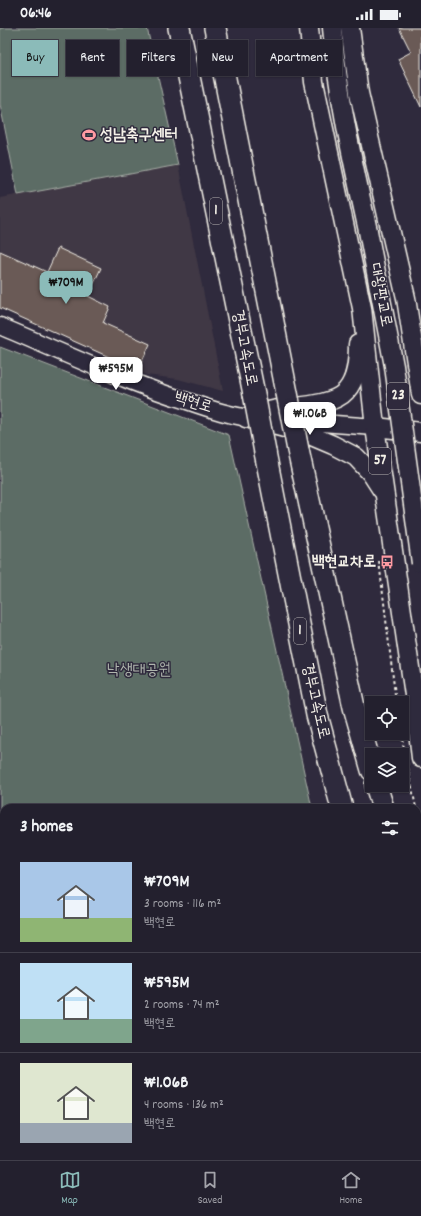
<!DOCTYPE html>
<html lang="en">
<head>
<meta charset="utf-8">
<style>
	body { margin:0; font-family:Dekko,"Poor Story",sans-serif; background:#2b2836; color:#f1f3f6; height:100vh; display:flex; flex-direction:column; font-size:15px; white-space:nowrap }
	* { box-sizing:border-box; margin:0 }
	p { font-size:13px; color:#a3a3aa }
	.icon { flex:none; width:22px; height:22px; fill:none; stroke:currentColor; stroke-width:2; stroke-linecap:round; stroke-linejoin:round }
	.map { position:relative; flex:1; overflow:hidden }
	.sheet { position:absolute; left:0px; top:776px; width:421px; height:356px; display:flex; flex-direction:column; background:#23202e; border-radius:12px 12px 0 0; box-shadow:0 1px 3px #0004,0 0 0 1px #403e4a }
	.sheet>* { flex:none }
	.banner { position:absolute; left:12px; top:12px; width:397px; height:36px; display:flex; gap:8px }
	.fabs { position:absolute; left:365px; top:668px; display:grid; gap:8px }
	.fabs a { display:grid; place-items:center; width:44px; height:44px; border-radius:0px; background:#23202e; box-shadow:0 1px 3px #0004,0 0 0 1px #403e4a; font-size:20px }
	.price { position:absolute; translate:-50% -34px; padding:0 9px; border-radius:8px; background:#fff; color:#222; font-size:13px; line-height:26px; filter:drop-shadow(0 1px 2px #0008) }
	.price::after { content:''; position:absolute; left:50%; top:24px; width:12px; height:9px; margin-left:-6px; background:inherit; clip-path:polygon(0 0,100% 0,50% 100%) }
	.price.on { background:#8bbbb9; color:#111 }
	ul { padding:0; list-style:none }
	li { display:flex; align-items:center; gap:12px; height:100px; padding:0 20px }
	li+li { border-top:1px solid #403e4a }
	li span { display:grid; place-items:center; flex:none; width:112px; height:80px; border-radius:0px; color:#555 }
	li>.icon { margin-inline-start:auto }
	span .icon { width:48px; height:48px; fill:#fffc; stroke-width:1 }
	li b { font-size:17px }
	h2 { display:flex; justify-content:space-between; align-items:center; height:48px; padding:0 20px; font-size:17px }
	.tag { padding:0 14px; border-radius:0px; background:#23202e; box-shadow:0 1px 3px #0004,0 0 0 1px #403e4a; font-size:14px; line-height:36px }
	.tag.on { background:#8bbbb9; color:#111 }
	.status { display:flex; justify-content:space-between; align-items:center; height:28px; padding:0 20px; background:#23202e; direction:ltr }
	.status svg { height:11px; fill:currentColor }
	.dock { display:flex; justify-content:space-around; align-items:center; height:56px; border-top:1px solid #403e4a; background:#23202e; font-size:11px; color:#a3a3aa }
	.dock a { display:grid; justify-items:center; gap:2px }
	.dock .on { color:#8bbbb9 }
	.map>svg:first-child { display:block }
	.built { fill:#413845 }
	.green { fill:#5b6c65; stroke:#a8aea6 }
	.building { fill:#6a5a57; stroke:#f4f1e8 }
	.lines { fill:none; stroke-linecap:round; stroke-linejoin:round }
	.secondary-casing { stroke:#f4f1e8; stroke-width:19 }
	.primary-casing { stroke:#f4f1e8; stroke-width:21 }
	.motorway-casing { stroke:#f4f1e8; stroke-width:24 }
	.path { stroke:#f4f1e8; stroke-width:2; stroke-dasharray:3 3; stroke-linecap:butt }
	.secondary { stroke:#2f2a3d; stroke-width:16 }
	.primary { stroke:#2f2a3d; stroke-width:18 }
	.motorway { stroke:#2f2a3d; stroke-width:21 }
	.primary-bridge-casing { stroke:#f4f1e8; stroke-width:21; stroke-linecap:butt }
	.motorway-bridge-casing { stroke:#f4f1e8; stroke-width:24; stroke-linecap:butt }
	.primary-bridge { stroke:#2f2a3d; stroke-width:18 }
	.motorway-bridge { stroke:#2f2a3d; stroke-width:21 }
	.labels { text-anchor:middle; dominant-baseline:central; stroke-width:3; stroke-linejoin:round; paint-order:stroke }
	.shield { fill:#2f2a3d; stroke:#b9b5b5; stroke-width:1 }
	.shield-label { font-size:15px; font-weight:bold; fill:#f4f1e8 }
	.poi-label { font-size:16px; font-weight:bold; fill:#f4f1e8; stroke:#2f2a3d; text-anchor:start }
	.street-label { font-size:16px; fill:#f4f1e8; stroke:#2f2a3d }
	.park-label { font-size:16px; fill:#afb5ad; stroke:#2f2a3d }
</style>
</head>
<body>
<div class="status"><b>06:46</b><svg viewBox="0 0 49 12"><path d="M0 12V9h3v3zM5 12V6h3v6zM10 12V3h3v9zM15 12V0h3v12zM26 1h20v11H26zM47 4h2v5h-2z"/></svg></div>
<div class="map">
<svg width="421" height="1132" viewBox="0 0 421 1132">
	<rect width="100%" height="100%" fill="#2f2a3d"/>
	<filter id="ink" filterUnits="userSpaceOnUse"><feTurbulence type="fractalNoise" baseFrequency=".025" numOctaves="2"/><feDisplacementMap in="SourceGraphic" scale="8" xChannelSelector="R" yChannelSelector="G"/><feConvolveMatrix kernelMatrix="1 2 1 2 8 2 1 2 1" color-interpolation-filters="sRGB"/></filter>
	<g filter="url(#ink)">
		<polygon class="built" points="178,137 223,363 178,351 146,347 0,281 0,170"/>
		<g class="green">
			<polygon points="0,0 147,0 178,137 18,167 0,76"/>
			<polygon points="0,319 229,407 312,780 4,780 4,1128 413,1128 414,1132 0,1132"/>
		</g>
		<g class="building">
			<polygon points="399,0 421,0 421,79 398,31 411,24"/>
			<polygon points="58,220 101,240 88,268 110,279 103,295 150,316 138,342 0,280 0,223 47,244"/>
		</g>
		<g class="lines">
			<g class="secondary-casing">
				<g id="secondary">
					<path d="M0 298C62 324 123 353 187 373 210 381 234 389 258 391"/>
					<polyline points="281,392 375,399"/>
				</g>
			</g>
			<g class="primary-casing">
				<g id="primary">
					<polyline points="309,0 314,54 362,280 375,399 414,667 421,730"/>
					<path d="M332 0C338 69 353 135 368 203"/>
					<polyline points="350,0 359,65 406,270 421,367"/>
					<path d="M246 390C255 387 264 384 273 382 293 378 332 379 346 363 357 351 358 332 358 316"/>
					<polyline points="247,390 307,406 333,417 356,429 371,445 382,462"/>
					<polyline points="375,399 421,404"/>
				</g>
			</g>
			<g class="motorway-casing">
				<g id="motorway">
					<polyline points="179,0 254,366"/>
					<polyline points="215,0 287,365"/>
					<polyline points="298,422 354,679 372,742"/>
					<polyline points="265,424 317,687 342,780"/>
					<polyline points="376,757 383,780"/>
					<polyline points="417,896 421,909"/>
					<polyline points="417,1020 421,1033"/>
				</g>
			</g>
			<g class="path">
				<polyline points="379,533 396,675"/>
				<polyline points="401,705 405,726"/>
				<polyline points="407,734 416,780"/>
				<polyline points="417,786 421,806"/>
			</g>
			<use href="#secondary" class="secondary"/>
			<use href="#primary" class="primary"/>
			<use href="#motorway" class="motorway"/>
			<g class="primary-bridge-casing">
				<polyline id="primary-bridge" points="368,203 394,338 421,535"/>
			</g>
			<g class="motorway-bridge-casing">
				<g id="motorway-bridge">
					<polyline points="287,365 298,422"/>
					<polyline points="254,366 265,424"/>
				</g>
			</g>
			<use href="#primary-bridge" class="primary-bridge"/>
			<use href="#motorway-bridge" class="motorway-bridge"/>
		</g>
	</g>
	<defs>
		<g id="stadium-bare" transform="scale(1.08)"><path d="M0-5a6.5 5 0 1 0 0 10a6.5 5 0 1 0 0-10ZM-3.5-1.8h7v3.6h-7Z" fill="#ff9aa2" stroke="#2f2a3d" stroke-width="2.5" paint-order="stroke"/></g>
		<g id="bus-bare" transform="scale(1.08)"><path d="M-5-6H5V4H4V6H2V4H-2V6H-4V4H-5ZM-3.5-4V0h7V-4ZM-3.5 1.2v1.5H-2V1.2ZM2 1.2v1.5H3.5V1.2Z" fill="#ff9aa2" stroke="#2f2a3d" stroke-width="2.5" paint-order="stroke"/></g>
	</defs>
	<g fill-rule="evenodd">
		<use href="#stadium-bare" x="89" y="107"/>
		<use href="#bus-bare" x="387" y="534"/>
	</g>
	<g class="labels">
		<g class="shield">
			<rect x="210" y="170" width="12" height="26" rx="3"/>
			<rect x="387" y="355" width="22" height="26" rx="3"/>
			<rect x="369" y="420" width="22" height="26" rx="3"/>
			<rect x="294" y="590" width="12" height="26" rx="3"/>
		</g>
		<g class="shield-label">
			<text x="216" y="183">1</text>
			<text x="398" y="368">23</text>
			<text x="380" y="433">57</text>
			<text x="300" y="603">1</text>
		</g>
		<g class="poi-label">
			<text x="100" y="107">성남축구센터</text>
			<text x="376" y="534" text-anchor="end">백현교차로</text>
		</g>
		<g class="street-label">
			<text transform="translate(380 267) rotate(79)">대왕판교로</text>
			<text transform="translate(244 320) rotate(79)">경부고속도로</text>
			<text transform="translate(193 375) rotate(17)">백현로</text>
			<text transform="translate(315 673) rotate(77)">경부고속도로</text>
		</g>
		<g class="park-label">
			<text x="139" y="642">낙생대공원</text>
		</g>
	</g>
</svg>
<div class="fabs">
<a><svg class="icon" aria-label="locate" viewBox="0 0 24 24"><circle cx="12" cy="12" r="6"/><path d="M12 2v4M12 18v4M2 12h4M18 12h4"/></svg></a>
<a><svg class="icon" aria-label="layers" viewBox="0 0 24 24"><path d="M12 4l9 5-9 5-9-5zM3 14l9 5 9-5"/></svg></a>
</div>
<b class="price on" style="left:66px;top:277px">₩709M</b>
<b class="price" style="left:116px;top:363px">₩595M</b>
<b class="price" style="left:310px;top:408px">₩1.06B</b>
<div class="banner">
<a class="tag on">Buy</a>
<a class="tag">Rent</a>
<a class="tag">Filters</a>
<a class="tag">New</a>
<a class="tag">Apartment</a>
</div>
<section class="sheet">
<h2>3 homes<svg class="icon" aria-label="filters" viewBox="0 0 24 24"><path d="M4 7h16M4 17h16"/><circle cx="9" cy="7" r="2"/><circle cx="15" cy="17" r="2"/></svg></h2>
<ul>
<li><span style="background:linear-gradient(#a9c7e8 70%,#8fb573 0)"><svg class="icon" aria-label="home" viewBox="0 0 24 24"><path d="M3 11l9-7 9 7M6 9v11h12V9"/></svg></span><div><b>₩709M</b><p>3 rooms · 116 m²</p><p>백현로</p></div></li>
<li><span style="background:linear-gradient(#bfe0f5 70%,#7fa58c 0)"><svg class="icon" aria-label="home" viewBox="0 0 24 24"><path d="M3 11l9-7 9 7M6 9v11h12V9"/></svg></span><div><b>₩595M</b><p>2 rooms · 74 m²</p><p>백현로</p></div></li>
<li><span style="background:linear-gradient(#dfe7d0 75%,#9aa5b1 0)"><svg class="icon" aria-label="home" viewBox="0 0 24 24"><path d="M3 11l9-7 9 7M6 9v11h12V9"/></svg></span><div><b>₩1.06B</b><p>4 rooms · 136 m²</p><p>백현로</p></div></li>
</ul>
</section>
</div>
<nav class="dock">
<a class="on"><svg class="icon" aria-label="map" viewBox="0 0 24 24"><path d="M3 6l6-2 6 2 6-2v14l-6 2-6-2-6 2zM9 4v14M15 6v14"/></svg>Map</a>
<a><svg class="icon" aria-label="saved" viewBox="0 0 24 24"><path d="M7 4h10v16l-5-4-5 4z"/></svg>Saved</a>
<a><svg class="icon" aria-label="home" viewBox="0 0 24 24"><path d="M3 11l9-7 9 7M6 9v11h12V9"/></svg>Home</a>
</nav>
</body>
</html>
